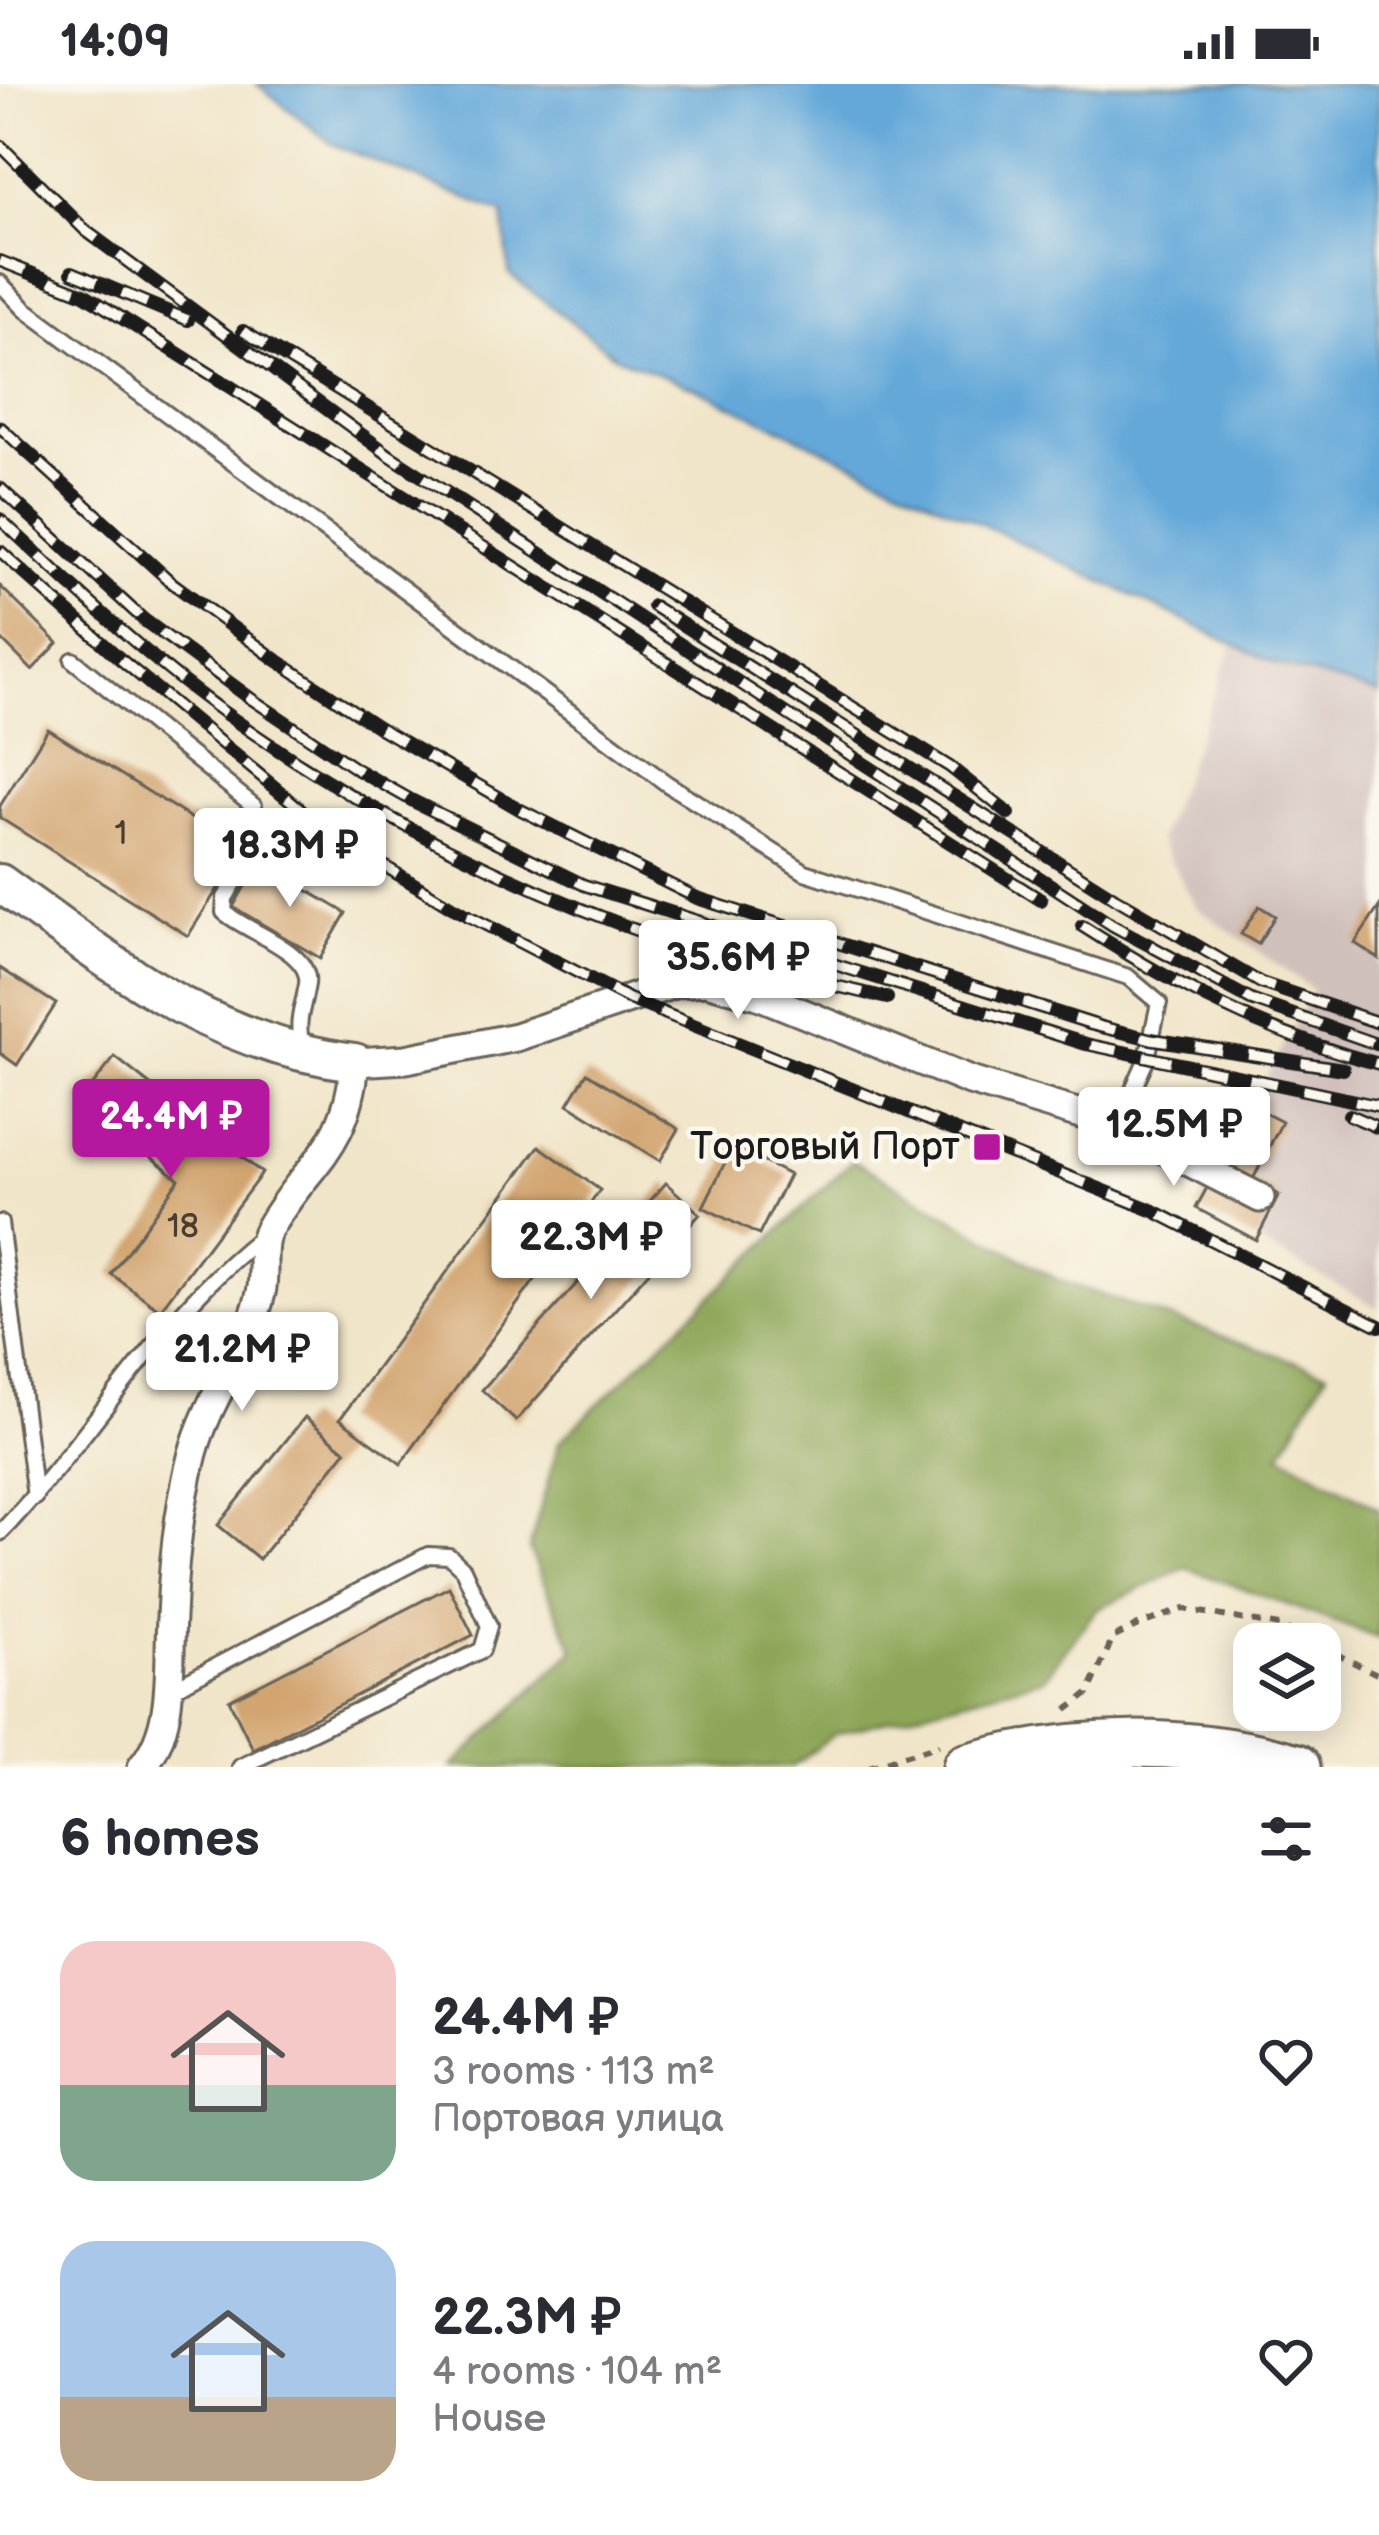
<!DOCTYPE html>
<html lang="en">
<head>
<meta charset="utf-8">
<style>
	body { margin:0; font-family:"Balsamiq Sans",sans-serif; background:#f2f2f3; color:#2b2b33; height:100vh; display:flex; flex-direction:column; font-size:45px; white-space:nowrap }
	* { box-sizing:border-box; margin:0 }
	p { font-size:39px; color:#7c7c81 }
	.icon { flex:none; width:66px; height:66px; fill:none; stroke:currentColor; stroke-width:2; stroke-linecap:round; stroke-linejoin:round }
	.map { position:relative; height:1683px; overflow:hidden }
	.drawer { display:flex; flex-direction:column; background:#fff; flex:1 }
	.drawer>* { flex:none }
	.tools { position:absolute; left:1233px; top:1539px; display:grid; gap:24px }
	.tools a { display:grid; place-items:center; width:108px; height:108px; border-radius:24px; background:#fff; box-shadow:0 6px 30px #0003; font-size:60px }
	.price { position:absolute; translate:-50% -102px; padding:0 27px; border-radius:12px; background:#fff; color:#222; font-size:39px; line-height:78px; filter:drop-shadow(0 3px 6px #0008) }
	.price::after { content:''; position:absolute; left:50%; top:72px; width:36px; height:27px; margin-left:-18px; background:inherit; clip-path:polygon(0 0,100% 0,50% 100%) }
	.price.active { background:#b5179e; color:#fff }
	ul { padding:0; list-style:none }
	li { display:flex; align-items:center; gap:36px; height:300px; padding:0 60px }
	li span { display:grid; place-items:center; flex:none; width:336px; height:240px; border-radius:36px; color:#555 }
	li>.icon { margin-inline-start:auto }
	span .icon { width:144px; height:144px; fill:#fffc; stroke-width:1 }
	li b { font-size:51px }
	h2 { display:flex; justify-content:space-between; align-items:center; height:144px; padding:0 60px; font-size:51px }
	.status { display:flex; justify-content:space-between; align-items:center; height:84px; padding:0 60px; background:#fff; direction:ltr }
	.status svg { height:33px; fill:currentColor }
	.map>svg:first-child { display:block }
	.industrial { fill:#d0c0bb }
	.forest { fill:#8ca556; stroke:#546039; stroke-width:3 }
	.water { fill:#63a8d9; stroke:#40627a; stroke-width:3 }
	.building { fill:#d2a46f }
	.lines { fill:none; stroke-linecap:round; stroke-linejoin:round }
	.service-casing { stroke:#676259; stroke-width:20 }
	.minor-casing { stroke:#676259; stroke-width:33 }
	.tertiary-casing { stroke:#676259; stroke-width:42 }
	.primary-casing { stroke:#676259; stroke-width:51 }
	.path { stroke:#676259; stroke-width:6; stroke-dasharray:9 9; stroke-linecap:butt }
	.service { stroke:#fff; stroke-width:14 }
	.minor { stroke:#fff; stroke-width:27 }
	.tertiary { stroke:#fff; stroke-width:36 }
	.primary { stroke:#fff; stroke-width:45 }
	.rail-casing { stroke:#1c1c1c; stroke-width:14 }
	.rail { stroke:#fbf7ec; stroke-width:9; stroke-dasharray:27; stroke-linecap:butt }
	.poi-dot { fill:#b5179e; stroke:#fbf7ec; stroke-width:4.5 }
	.labels { text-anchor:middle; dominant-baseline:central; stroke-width:9; stroke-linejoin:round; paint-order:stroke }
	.number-label { font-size:33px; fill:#4a3e31 }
	.poi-label { font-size:39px; fill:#1c1c1c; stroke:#fbf7ec; text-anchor:end }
</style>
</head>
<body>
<div class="status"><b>14:09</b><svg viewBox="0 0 49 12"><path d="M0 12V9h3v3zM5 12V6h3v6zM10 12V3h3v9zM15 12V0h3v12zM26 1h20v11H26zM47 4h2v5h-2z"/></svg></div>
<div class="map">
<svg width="1379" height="1683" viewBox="0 0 1379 1683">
	<rect width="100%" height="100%" fill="#fbf7ec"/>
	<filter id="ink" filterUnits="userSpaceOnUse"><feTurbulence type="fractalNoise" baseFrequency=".00833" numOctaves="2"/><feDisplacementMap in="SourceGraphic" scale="24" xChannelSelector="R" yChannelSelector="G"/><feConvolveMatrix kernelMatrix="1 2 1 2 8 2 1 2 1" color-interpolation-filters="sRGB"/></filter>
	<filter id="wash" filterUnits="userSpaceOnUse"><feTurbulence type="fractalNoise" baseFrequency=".004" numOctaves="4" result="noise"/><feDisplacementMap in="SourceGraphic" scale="48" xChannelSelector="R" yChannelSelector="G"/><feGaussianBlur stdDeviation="2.7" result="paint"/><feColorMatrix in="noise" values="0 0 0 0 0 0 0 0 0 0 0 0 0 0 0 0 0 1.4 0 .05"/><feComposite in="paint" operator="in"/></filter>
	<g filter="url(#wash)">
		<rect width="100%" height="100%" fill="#f1e5c9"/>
		<polygon class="industrial" points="1233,560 1276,580 1379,610 1379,1224 1196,1124 1313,906 1197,824 1159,756"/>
		<polygon class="forest" points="853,1076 1058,1196 1327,1288 1281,1370 1379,1425 1379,1554 1186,1484 1097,1525 1043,1595 834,1650 792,1683 452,1683 574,1566 529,1465 559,1358"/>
		<polygon class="water" points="257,0 1379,0 1379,610 1276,580 693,303 618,274 509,190 503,129 332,60"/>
		<g id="blocks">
			<g class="building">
				<polygon points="0,502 58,559 32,586 0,554"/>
				<polygon points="48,645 242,766 188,852 0,734 0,722"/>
				<polygon points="259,778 346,829 320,874 233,823"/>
				<polygon points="1259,822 1275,832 1258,860 1241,850"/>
				<polygon points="1379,823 1379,875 1355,859"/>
				<polygon points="0,884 56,920 17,981 0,969"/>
				<polygon points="115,973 262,1089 160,1226 111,1190 179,1095 80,1017"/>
				<polygon points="587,989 679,1045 660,1077 568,1020"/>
				<polygon points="1251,1022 1282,1038 1252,1097 1279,1111 1256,1156 1196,1124"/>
				<polygon points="539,1062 600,1106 401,1380 340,1335"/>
				<polygon points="733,1062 789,1091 759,1151 703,1123"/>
				<polygon points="666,1099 700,1130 516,1337 482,1306"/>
				<polygon points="305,1333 346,1367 259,1475 218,1441"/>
				<polygon points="449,1503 473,1551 253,1665 229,1616"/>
			</g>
		</g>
	</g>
	<g filter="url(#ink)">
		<use href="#blocks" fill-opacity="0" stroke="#676259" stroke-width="3"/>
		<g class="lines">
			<g class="service-casing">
				<g id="service">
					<polyline points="0,199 25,225 666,699 805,788 1128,893 1159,919 1147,974 1117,1041"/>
					<path d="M73 576 254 722 259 758 225 814 224 828C246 848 312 867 307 900 302 931 295 934 303 967"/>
					<polyline points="0,1139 35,1413"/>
					<path d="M0 1449C91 1355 158 1234 261 1153"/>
					<polyline points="170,1606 428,1471 449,1472 463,1485 489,1542 482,1566 240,1683"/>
				</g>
			</g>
			<g class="minor-casing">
				<path id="minor" d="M142 1683C176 1643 168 1582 171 1533 173 1479 179 1422 193 1369 208 1313 248 1265 261 1209 266 1189 259 1162 268 1146 307 1077 347 1068 355 978L406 975 516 953 677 899 706 897 758 911 970 997 1117 1041 1260 1114"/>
			</g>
			<g class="tertiary-casing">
				<path id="tertiary" d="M0 799C115 882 209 960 355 978"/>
			</g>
			<g class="primary-casing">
				<path id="primary" d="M966 1683C1074 1653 1190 1652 1297 1683"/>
			</g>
			<g class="path">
				<polyline points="1320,1562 1379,1591"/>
				<polyline points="1067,1626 1088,1610 1113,1554 1138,1541 1184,1525 1279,1542 1316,1560"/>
				<polyline points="869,1683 939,1661"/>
			</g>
			<use href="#service" class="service"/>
			<use href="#minor" class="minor"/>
			<use href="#tertiary" class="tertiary"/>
			<use href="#primary" class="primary"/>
			<g class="rail-casing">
				<g id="rail">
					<polyline points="0,61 86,147 389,371 1112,841 1251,916 1379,961"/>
					<polyline points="0,177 84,210 1041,816"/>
					<polyline points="72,188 188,236"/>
					<polyline points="243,247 950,683 1009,730"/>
					<polyline points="0,343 171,498 278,577 378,643 521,726 697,814 1102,943"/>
					<polyline points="0,404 144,536 250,614 356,685 413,717 584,801 1086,960 1379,1022"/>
					<path d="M0 435C75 505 151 578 236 637 369 731 521 807 675 860 743 883 817 897 887 914"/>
					<polyline points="0,467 119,574 327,747 455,825 629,915 1154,1127 1379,1242"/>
					<polyline points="653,522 1115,814 1261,899 1379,939"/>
					<path d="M1082 842C1176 902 1270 952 1379 980"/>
					<polyline points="1089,940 1151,955 1343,985"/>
					<polyline points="1349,1031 1379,1044"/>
				</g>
			</g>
			<use href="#rail" class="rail"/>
		</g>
	</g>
	<rect class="poi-dot" x="972" y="1048" width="30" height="30" rx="6"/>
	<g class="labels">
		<g class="number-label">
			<text x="121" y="750">1</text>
			<text x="183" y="1143">18</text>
		</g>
		<g class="poi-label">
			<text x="960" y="1063">Торговый Порт</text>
		</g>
	</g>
</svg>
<div class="tools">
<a><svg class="icon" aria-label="layers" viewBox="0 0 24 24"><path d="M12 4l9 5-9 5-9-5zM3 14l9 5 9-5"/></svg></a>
</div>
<b class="price" style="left:290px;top:826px">18.3M ₽</b>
<b class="price" style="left:738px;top:938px">35.6M ₽</b>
<b class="price active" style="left:171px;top:1097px">24.4M ₽</b>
<b class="price" style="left:1174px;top:1105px">12.5M ₽</b>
<b class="price" style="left:591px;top:1218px">22.3M ₽</b>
<b class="price" style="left:242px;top:1330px">21.2M ₽</b>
</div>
<section class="drawer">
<h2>6 homes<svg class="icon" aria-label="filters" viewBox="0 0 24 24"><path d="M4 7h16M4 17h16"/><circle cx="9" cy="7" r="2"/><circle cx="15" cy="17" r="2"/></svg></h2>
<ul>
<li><span style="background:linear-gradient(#f6c9c9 60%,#7fa58c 0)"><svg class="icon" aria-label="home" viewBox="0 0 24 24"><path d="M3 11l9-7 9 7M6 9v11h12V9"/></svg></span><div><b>24.4M ₽</b><p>3 rooms · 113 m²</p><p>Портовая улица</p></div><svg class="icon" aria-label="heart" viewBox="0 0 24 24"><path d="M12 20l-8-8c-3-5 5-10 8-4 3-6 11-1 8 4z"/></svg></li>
<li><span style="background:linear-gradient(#a9c7e8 65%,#b9a48a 0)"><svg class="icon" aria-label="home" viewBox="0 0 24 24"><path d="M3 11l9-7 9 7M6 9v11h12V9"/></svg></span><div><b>22.3M ₽</b><p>4 rooms · 104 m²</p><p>House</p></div><svg class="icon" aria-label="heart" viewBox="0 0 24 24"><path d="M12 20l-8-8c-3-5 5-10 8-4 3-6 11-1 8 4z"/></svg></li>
</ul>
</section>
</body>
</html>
